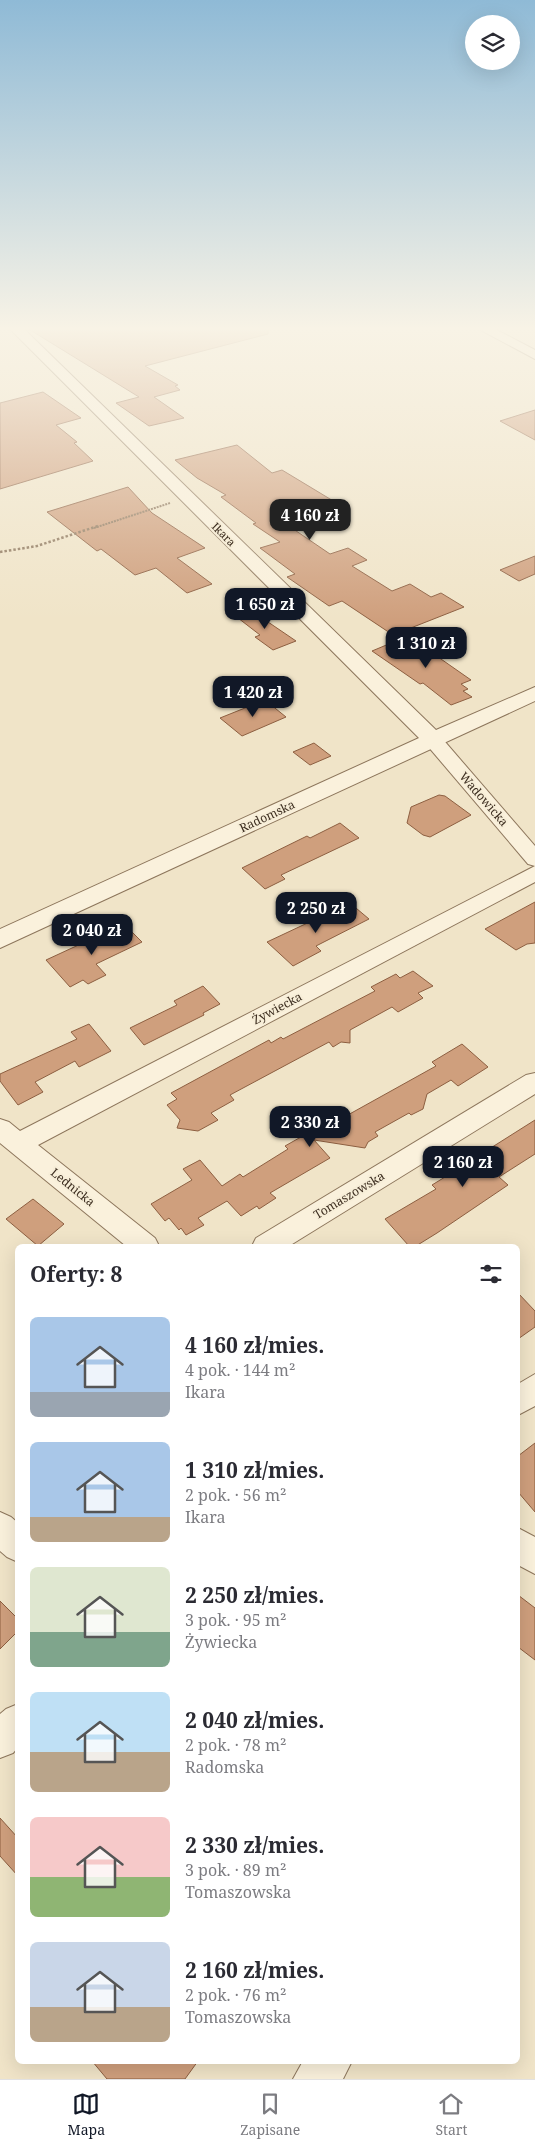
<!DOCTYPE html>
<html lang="pl">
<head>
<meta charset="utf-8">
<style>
	body { margin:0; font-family:"Noto Serif",serif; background:#f7f7f7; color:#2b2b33; height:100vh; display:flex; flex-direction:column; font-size:19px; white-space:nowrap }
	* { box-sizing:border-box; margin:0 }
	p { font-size:16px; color:#7c7c81 }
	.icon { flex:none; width:28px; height:28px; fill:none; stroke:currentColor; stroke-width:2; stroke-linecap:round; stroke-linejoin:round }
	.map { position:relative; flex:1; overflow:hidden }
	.sheet { position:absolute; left:15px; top:1244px; width:505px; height:820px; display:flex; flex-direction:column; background:#fff; border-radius:8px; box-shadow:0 5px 20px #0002 }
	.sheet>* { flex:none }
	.buttons { position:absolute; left:465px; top:15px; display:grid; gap:10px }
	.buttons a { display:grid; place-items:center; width:55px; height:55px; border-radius:50%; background:#fff; box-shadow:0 5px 20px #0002; font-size:25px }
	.price { position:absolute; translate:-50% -42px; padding:0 11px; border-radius:10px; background:#111827; color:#fff; font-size:16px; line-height:32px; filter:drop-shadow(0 1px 2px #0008) }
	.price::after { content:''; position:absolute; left:50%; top:30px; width:15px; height:11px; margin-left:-8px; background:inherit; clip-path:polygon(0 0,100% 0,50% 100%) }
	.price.active { background:#222; color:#fff }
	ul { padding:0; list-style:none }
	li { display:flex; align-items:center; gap:15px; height:125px; padding:0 15px }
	li span { display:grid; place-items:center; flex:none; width:140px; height:100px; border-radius:8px; color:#555 }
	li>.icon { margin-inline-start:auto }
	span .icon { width:60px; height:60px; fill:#fffc; stroke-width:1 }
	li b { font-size:21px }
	h2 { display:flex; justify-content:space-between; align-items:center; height:60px; padding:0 15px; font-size:21px }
	.dock { display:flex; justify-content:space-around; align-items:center; height:70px; border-top:1px solid #e1e1e2; background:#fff; font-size:14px; color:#7c7c81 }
	.dock a { display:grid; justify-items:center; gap:2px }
	.dock .active { color:#111827 }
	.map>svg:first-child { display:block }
	.building { fill:#cf9f7d; stroke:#8d5f41 }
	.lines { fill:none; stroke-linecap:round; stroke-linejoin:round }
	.minor-casing { stroke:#8d765c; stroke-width:2 }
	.tertiary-casing { stroke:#8d765c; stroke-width:2 }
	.path-far1 { stroke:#8d765c; stroke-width:2; stroke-dasharray:2 1; stroke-linecap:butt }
	.path { stroke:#8d765c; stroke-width:2.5; stroke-dasharray:2.5 2; stroke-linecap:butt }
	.minor { fill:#faf1dc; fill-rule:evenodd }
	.tertiary { fill:#faf1dc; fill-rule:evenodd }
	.labels { text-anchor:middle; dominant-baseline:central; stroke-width:4; stroke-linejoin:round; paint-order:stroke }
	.far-street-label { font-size:11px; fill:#3d2e20; stroke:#f7eed8 }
	.street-label { font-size:12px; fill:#3d2e20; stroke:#f7eed8 }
</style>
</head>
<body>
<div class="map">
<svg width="535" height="2079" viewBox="0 0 535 2079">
	<rect width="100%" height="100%" fill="#f0e4c8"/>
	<g class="building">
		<polygon points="27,328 268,328 268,334 145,366 178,385 175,386 180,390 154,397 184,418 149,426 116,403 139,397"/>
		<polygon points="43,392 81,418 56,425 77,442 74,443 93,461 0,489 0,403"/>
		<polygon points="535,410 535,440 500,421"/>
		<polygon points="237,445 272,473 282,470 335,502 280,520 330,554 348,548 367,560 352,566 392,591 410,584 431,597 441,593 464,607 393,635 342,601 329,606 287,577 295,574 260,548 280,542 253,524 256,523 221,497 226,495 197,478 175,460"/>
		<polygon points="128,487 152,513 205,548 177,558 212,584 187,593 156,568 135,575 101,549 97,551 47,512"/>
		<polygon points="535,556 535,574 519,581 500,570"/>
		<polygon points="246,607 296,641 273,650 255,637 260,635 238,618"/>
		<polygon points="408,636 471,680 461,684 468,689 463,691 472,697 451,705 423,683 420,684 372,651"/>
		<polygon points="265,700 286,717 242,736 220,718"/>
		<polygon points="314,743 331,756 310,765 293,752"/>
		<polygon points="439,795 445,796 471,815 430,837 423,835 407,823 411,807"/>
		<polygon points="340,823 359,838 281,875 285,879 265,889 242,868 307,836 310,838"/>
		<polygon points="535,902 535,943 527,944 516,950 485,929"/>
		<polygon points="350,903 369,919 316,946 321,951 293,966 267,942"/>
		<polygon points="124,924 142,942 96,964 106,975 88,984 83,980 70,987 46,960"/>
		<polygon points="413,971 433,986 418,993 423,998 398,1012 392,1007 350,1030 350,1043 341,1042 333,1047 329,1042 230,1095 234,1100 211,1113 218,1120 198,1131 177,1128 180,1120 167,1105 177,1099 171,1093 269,1040 271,1043 281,1037 283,1039 375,991 371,987 396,974 400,978"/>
		<polygon points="203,986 220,1004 203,1013 204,1015 144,1045 130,1028 177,1005 174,1001"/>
		<polygon points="89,1024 111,1051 79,1067 75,1061 35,1082 43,1092 18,1105 0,1081 0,1074 77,1039 71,1032"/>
		<polygon points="462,1044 488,1067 458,1086 451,1080 427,1094 423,1109 411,1115 409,1113 375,1132 378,1136 368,1142 365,1148 314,1140 330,1158 270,1193 276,1198 259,1209 257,1206 241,1216 227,1201 198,1218 204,1225 186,1235 181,1228 179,1230 169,1218 165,1221 151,1204 192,1180 183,1169 200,1160 222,1186 240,1174 243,1177 288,1149 285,1146 308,1133 310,1136 436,1066 432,1062"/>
		<polygon points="535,1120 535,1154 499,1177 508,1185 437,1233 416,1246 409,1246 385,1219 436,1189 432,1185 445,1177 442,1174 463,1160 467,1163"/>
		<polygon points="33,1199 64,1224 38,1246 6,1219"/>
		<polygon points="518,1293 535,1311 535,1327 518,1339"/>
		<polygon points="535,1443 535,1512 518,1492 518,1456"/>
		<polygon points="518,1595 535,1608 535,1660 518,1647"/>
		<polygon points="0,1601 18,1619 18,1631 0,1649"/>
		<polygon points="0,1818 18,1838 18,1876 0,1856"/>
		<polygon points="92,2061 198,2061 185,2079 107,2079"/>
	</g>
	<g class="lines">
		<g class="minor-casing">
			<g id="minor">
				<polygon points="477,328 493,328 535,350 535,359"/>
				<polygon points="433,734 440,736 535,846 535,866 528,864 426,744 424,740 426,736"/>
				<polygon points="535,866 535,882 38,1145 155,1238 159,1246 126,1246 0,1143 0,1119 9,1122 20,1131"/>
				<polygon points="535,1073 535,1094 289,1246 252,1246 256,1238 526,1075"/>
				<polygon points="535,1374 535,1406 518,1415 518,1384"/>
				<polygon points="0,1512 11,1517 18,1523 18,1562 7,1557 0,1551"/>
				<polygon points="518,1528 535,1537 535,1574 518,1565"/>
				<polygon points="18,1704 18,1747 13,1753 0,1758 0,1714 6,1709"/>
				<polygon points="303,2061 352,2061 343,2079 293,2079"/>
			</g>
		</g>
		<g class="tertiary-casing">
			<polygon id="tertiary" points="9,328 23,328 436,730 535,687 535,701 0,948 0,929 419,738"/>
		</g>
		<polyline class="path-far1" points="94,528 170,503"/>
		<polyline class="path" points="0,552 37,546 98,526"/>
		<use href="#minor" class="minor"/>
		<use href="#tertiary" class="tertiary"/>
	</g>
	<linearGradient id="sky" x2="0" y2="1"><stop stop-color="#8fbad6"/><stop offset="0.53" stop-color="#f8f3e6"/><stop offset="1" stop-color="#f8f3e6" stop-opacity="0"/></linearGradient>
	<rect width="535" height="620" fill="url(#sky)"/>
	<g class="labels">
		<g class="far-street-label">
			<text transform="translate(224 534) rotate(45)">Ikara</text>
		</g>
		<g class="street-label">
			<text transform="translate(484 799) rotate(49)">Wadowicka</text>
			<text transform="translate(267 816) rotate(-25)">Radomska</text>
			<text transform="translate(277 1008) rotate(-28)">Żywiecka</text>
			<text transform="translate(73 1187) rotate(39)">Lednicka</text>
			<text transform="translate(349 1195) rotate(-31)">Tomaszowska</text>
		</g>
	</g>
</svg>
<div class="buttons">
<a><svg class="icon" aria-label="layers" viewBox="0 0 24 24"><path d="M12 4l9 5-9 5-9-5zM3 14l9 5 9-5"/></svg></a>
</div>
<b class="price active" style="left:310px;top:541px">4 160 zł</b>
<b class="price" style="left:265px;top:630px">1 650 zł</b>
<b class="price" style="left:426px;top:669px">1 310 zł</b>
<b class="price" style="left:253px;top:718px">1 420 zł</b>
<b class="price" style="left:316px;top:934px">2 250 zł</b>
<b class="price" style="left:92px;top:956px">2 040 zł</b>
<b class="price" style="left:310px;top:1148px">2 330 zł</b>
<b class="price" style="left:463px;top:1188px">2 160 zł</b>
<section class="sheet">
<h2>Oferty: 8<svg class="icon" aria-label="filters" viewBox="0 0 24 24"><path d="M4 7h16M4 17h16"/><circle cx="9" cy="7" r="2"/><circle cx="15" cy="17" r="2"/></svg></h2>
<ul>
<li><span style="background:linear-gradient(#a9c7e8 75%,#9aa5b1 0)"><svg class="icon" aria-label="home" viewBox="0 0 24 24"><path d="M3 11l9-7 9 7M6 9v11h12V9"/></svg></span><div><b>4 160 zł/mies.</b><p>4 pok. · 144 m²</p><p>Ikara</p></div></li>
<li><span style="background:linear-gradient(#a9c7e8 75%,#b9a48a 0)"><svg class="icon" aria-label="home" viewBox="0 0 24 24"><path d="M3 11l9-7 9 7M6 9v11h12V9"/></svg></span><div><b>1 310 zł/mies.</b><p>2 pok. · 56 m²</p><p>Ikara</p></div></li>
<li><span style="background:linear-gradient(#dfe7d0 65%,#7fa58c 0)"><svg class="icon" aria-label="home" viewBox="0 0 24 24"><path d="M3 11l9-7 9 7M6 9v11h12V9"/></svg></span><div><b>2 250 zł/mies.</b><p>3 pok. · 95 m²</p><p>Żywiecka</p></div></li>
<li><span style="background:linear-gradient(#bfe0f5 60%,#b9a48a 0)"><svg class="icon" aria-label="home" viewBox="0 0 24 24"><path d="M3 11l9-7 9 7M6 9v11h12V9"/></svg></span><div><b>2 040 zł/mies.</b><p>2 pok. · 78 m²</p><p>Radomska</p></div></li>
<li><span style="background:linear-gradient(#f6c9c9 60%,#8fb573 0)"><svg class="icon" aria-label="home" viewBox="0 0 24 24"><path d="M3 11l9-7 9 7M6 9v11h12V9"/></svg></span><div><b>2 330 zł/mies.</b><p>3 pok. · 89 m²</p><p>Tomaszowska</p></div></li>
<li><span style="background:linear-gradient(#c9d6e8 65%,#b9a48a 0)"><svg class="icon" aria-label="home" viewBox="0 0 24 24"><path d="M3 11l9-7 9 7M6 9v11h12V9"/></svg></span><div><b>2 160 zł/mies.</b><p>2 pok. · 76 m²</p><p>Tomaszowska</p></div></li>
</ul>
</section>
</div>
<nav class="dock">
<a class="active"><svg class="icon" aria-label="map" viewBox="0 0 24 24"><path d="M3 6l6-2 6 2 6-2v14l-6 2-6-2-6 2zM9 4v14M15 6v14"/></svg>Mapa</a>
<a><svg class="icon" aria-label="saved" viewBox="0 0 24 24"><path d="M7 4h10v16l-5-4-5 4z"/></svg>Zapisane</a>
<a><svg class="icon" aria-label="home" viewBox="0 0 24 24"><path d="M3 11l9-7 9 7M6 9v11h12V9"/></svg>Start</a>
</nav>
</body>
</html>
